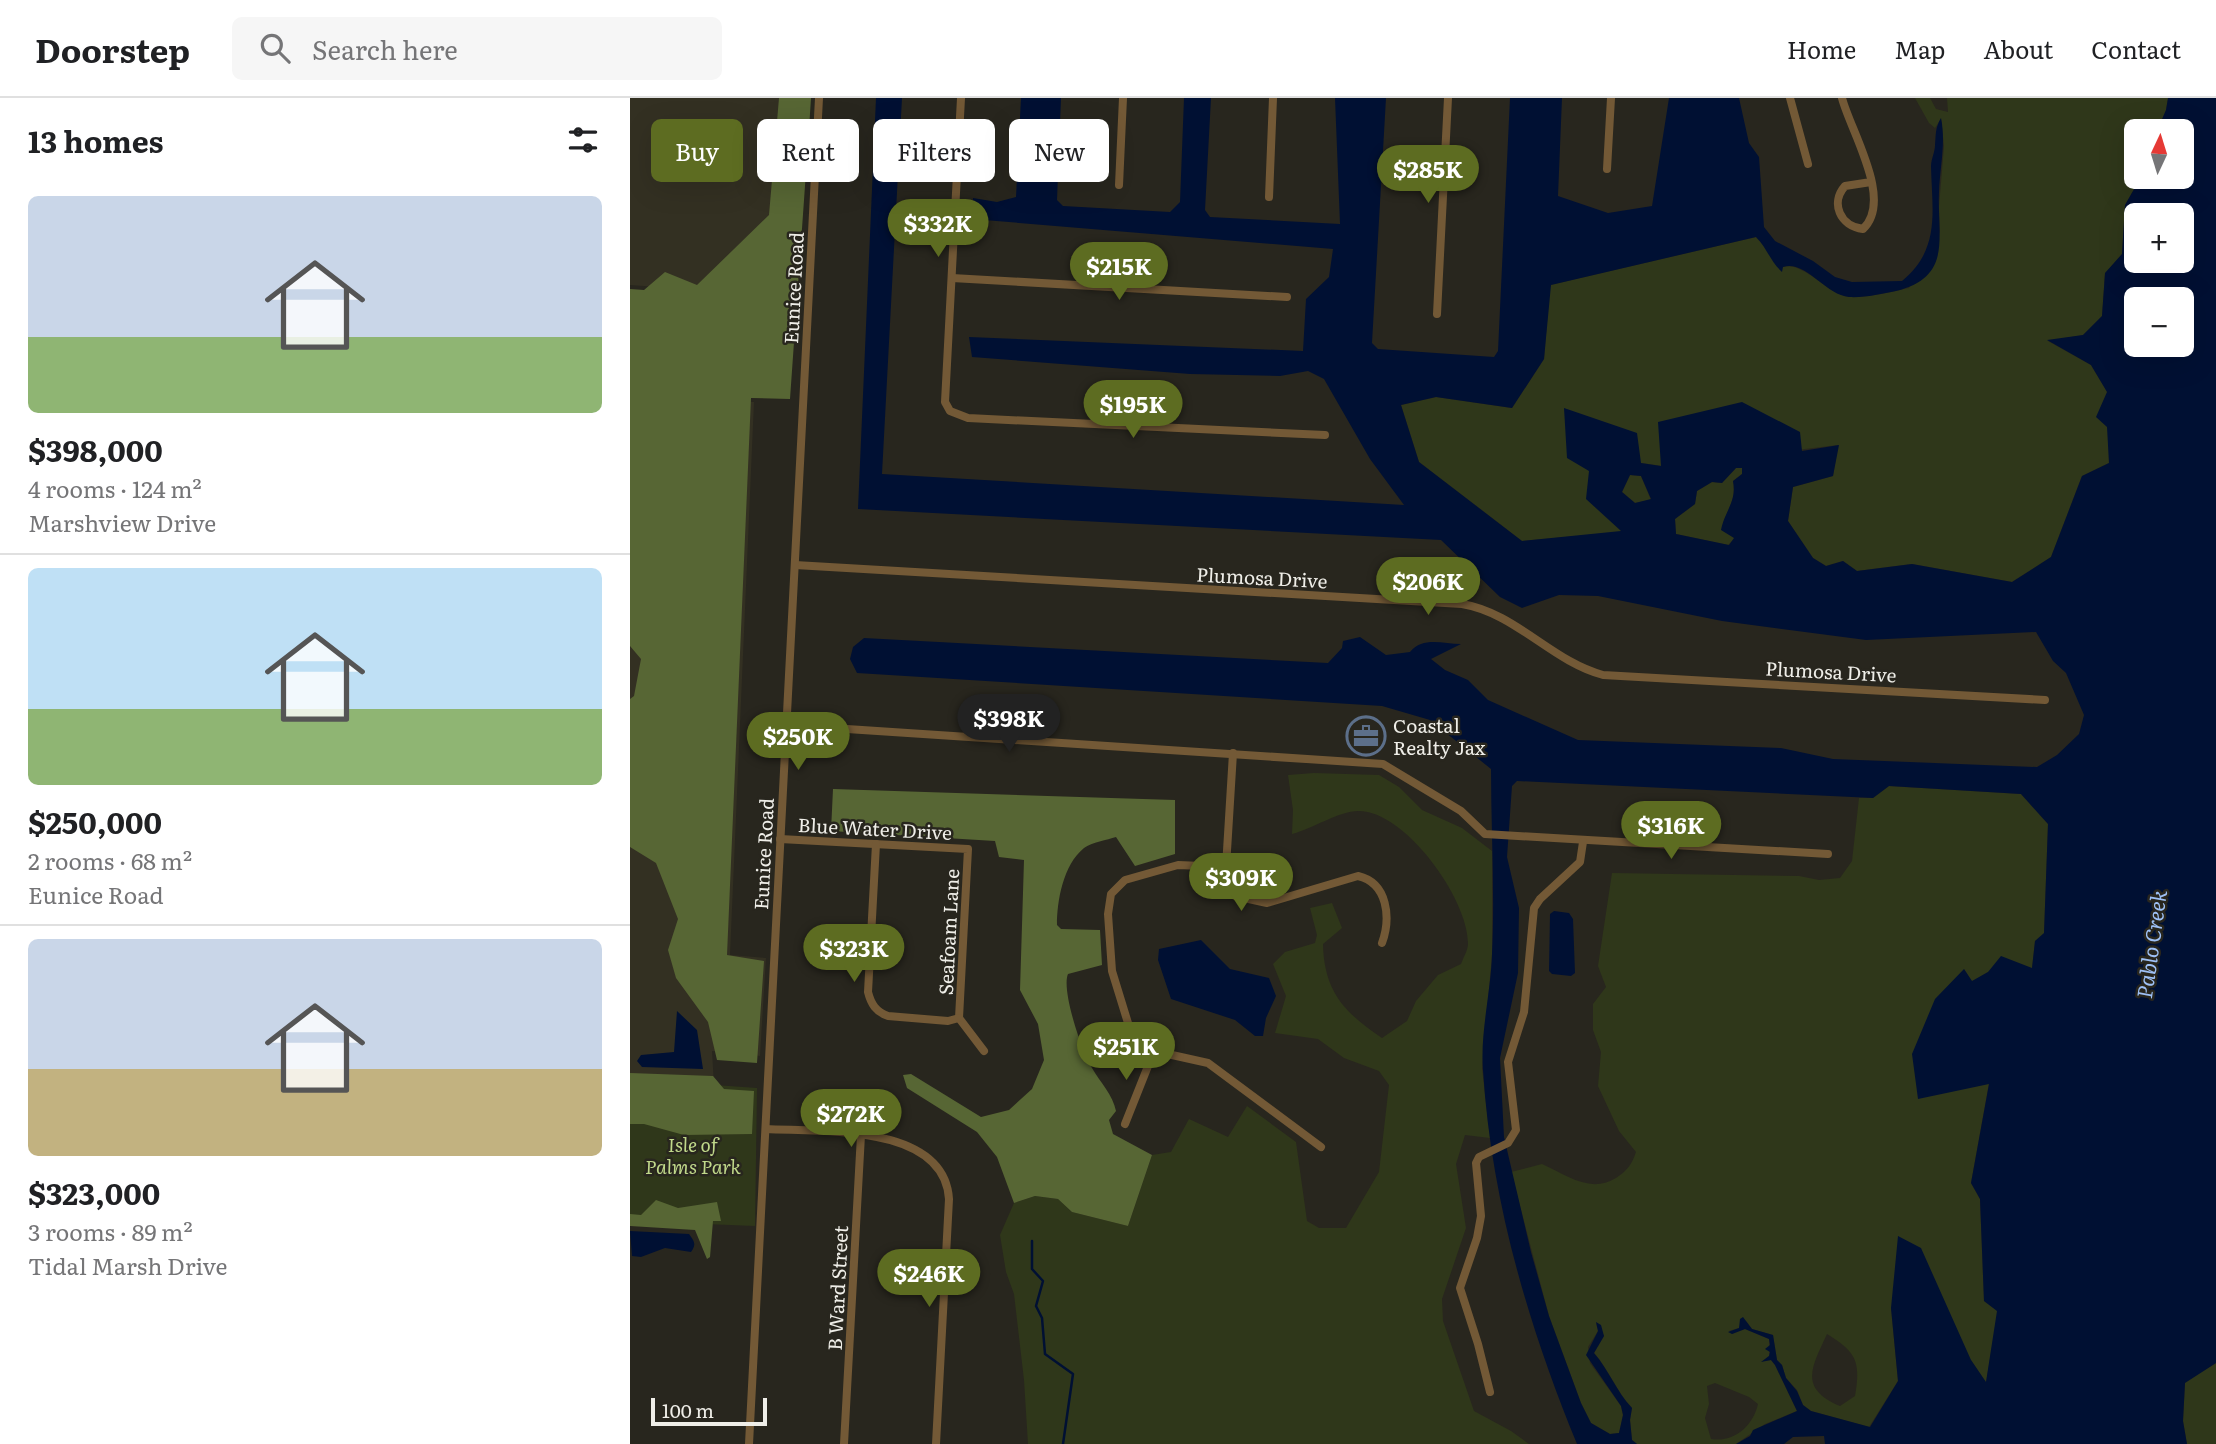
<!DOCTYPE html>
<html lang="en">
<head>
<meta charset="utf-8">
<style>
	body { margin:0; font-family:Literata,serif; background:#f6f6f6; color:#202124; height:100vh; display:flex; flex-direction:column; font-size:26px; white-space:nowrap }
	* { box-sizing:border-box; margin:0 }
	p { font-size:23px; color:#757577 }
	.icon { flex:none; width:38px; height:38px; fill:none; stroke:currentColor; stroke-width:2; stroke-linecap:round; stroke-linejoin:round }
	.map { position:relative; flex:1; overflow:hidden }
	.details { display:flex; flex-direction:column; background:#fff; width:630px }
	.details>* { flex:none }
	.top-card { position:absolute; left:21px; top:21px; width:665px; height:63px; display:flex; gap:14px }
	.needle { width:46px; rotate:4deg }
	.tools { position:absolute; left:1494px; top:21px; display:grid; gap:14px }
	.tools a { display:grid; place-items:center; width:70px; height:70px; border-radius:10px; background:#fff; box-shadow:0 7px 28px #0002; font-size:35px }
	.scale { position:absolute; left:21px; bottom:18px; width:116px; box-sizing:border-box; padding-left:7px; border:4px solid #efeee8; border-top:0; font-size:19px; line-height:24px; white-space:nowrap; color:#efeee8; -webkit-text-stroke:5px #28261e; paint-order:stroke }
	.price { position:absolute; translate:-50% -60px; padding:0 16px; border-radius:24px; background:#5d6c21; color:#fff; font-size:23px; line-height:46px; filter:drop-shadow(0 2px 4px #0008) }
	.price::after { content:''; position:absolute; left:50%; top:42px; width:21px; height:16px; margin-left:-10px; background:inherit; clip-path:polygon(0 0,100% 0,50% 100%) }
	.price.active { background:#222; color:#fff }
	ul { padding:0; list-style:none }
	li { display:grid; align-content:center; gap:14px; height:371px; padding:0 28px }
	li+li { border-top:2px solid #e0e0e0 }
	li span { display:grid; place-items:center; height:217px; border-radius:10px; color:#555 }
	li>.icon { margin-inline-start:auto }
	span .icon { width:126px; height:126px; fill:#fffc; stroke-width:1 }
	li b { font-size:30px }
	h2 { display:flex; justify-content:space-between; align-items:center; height:84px; padding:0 28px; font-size:30px }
	.tag { padding:0 24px; border-radius:10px; background:#fff; box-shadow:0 7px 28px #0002; font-size:24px; line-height:63px }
	.tag.active { background:#5d6c21; color:#fff }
	header { display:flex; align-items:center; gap:42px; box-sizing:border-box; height:98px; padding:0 35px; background:#fff; border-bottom:2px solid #e0e0e0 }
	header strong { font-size:33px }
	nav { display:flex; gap:38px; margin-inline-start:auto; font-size:24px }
	.search { width:490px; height:63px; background:#f6f6f6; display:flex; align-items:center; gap:18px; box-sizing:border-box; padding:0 24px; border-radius:10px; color:#757577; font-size:26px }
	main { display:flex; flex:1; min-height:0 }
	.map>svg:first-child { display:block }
	.built { fill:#333022 }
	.green { fill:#2f371a; fill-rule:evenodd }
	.forest { fill:#576634 }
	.water { fill:#001033; fill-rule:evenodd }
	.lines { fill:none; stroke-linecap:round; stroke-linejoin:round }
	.stream { stroke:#001033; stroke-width:2.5 }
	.minor { stroke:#735936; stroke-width:8 }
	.labels { text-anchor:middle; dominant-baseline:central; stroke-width:5; stroke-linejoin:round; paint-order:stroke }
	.street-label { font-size:19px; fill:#efeee8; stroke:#28261e }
	.poi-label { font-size:19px; fill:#efeee8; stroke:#28261e; text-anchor:start }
	.park-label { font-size:19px; font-style:italic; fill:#c0d88a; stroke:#28261e }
	.water-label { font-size:21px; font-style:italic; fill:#9ec0f5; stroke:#28261e }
</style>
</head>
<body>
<header>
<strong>Doorstep</strong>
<div class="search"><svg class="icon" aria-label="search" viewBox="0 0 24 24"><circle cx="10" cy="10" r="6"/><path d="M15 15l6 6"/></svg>Search here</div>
<nav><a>Home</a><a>Map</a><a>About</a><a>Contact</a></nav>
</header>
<main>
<section class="details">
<h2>13 homes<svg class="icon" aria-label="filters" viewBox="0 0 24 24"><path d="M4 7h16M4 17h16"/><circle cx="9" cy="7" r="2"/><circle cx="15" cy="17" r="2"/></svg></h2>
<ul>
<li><span style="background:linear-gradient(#c9d6e8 65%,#8fb573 0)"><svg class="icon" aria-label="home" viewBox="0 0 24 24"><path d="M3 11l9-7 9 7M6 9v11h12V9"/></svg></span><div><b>$398,000</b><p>4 rooms · 124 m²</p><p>Marshview Drive</p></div></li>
<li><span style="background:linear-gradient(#bfe0f5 65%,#8fb573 0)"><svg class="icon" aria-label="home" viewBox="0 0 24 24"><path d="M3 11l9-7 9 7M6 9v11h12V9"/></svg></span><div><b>$250,000</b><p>2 rooms · 68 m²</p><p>Eunice Road</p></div></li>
<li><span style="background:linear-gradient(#c9d6e8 60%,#c2b280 0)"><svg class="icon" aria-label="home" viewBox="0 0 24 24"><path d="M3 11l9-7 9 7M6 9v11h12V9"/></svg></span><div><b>$323,000</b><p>3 rooms · 89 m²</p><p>Tidal Marsh Drive</p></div></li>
</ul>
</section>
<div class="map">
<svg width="1586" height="1346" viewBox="0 0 1586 1346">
	<rect width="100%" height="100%" fill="#28261e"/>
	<g class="built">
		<polygon points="0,0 176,0 165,199 0,187"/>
		<polygon points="0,298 124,304 100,857 136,860 130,958 82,953 84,987 0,981"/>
	</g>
	<g class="green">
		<path d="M1285 0H1300L1306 11 1318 14 1317 0H1538L1536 12 1527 33H1507V79H1511L1495 107 1492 156 1475 176 1472 218 1453 237 1418 243 1461 267 1478 295 1479 365 1452 378 1421 459 1382 484 1282 466 1227 473 1213 463 1196 468 1183 460 1158 423 1163 389 1203 378 1208 347 1032 368 1011 365 959 373 992 434 892 443 789 364 771 307 806 299 882 310 914 261 920 187 1126 139 1153 169C1171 163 1195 192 1215 198 1230 202 1264 193 1279 190L1310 134 1309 109 1314 48 1311 21 1305 30 1299 25Z"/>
		<path d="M1106 370H1112V376L1103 383C1107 404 1095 412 1092 432L1105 440 1098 447 1046 436 1045 421 1065 406 1067 393 1082 384 1092 385Z"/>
		<polygon points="1000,377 1011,378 1021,402 1005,405 992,394"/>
		<path d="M684 675 749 677 769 689 792 712 832 730 862 753V857L852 970 860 1040 835 1037 826 1066 836 1130 812 1201 813 1223 844 1313 881 1333 899 1346H398L394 1282 384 1196 376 1174 370 1137 384 1105 405 1098 428 1101 442 1114 498 1128 522 1057 541 1054 559 1021 598 1039 617 1008 666 1044 677 1123 689 1130H716L749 1074 759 987 749 973 714 960 688 941 645 935 656 898 643 866 655 854 685 845 687 837 680 810 702 805 712 830 693 846C694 894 715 915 752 940L777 923 786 903 808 877 831 866C833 860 838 852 838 846 839 802 775 712 728 713 709 713 682 731 662 736L663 712 658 677Z"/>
		<path d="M1259 688 1391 696 1418 726 1414 836 1405 843 1402 871 1358 874 1342 884 1334 871 1359 985 1341 1085 1350 1101 1354 1203 1368 1213 1356 1285 1341 1262 1261 1210 1268 1283 1239 1329 1181 1313 1173 1307 1167 1292 1156 1280 1152 1267 1147 1262 1143 1237 1122 1231 1116 1223 1109 1230 1099 1233 1102 1236 1115 1231 1139 1241V1258L1133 1263 1141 1262 1145 1267 1167 1313 1135 1326 1106 1346H1007L1002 1342 1000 1322 1002 1310C986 1293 979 1272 964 1255L974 1238 966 1225 968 1233 958 1249 960 1265 991 1308 993 1317 989 1335 980 1336 961 1325 951 1305 919 1218 881 1074 912 1066C937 1077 960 1096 986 1080 997 1073 1002 1066 1006 1054L989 1033 968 988 971 954 963 932V906L976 889 968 868 982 775 1169 778 1189 782 1210 780 1222 763 1229 700H1243ZM1197 1236C1226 1254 1231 1263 1225 1298L1210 1308C1168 1290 1182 1269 1197 1236ZM1085 1285 1119 1299 1128 1306C1123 1328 1104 1345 1081 1341L1075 1320 1079 1306 1077 1288Z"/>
		<polygon points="0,981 127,990 125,1128 0,1123"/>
		<polygon points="1586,1265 1586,1346 1557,1346 1553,1323 1555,1284"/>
	</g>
	<g class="forest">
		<polygon points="149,0 181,0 179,31 160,301 121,300 97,857 134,863 127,965 87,962 78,924 46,880 38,852 48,821 26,765 0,749 0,601 4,598 11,561 0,548 0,191 14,192 35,174 67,187 139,117"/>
		<path d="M203 691 545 702V756L505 768 486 739C477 742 462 744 454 750 433 767 427 803 427 827L431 831 470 832 472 867 438 876C431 892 452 954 462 970 470 984 483 997 486 1013L479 1022 483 1036 522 1057 498 1128 442 1114 428 1101 405 1098 384 1105 367 1059 347 1034 277 990 273 977 281 976 351 1019 379 1012 402 991 414 962 408 926 390 892 394 762 369 759 365 743 201 733Z"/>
		<polygon points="0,975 83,978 94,991 124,993 122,1036 54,1037 14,1026 0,1026"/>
		<polygon points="26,1102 48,1110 87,1104 91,1123 83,1123 80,1159 77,1161 65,1132 0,1128 0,1116 11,1117"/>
	</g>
	<g class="water">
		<path d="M246 0H272L252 376 774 407 740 361 694 281 678 273 650 278 560 276 342 259 339 239 673 253 676 201 699 179 703 151 342 121 343 100 367 104 386 99 391 0H431L427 102 433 108 540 114 550 104 554 0H581L575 112 580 119 710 126 705 0H756L742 245 748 251 864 259 868 253 880 0H932L928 98 978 115 1022 108 1039 0H1109L1119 45 1129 59 1134 129 1145 143 1183 163 1205 179 1222 184 1272 183C1311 151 1302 113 1301 68 1301 61 1305 54 1305 47 1306 36 1305 30 1311 20 1316 45 1310 69 1309 94 1307 140 1323 179 1266 193 1252 196 1233 200 1219 199 1195 197 1176 162 1153 169L1152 174C1140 163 1137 150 1126 139L921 187 914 261 882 310 806 299 771 307 789 364 892 443 991 433 956 401 959 373 937 360 934 310 1007 335 1011 365 1031 368 1028 324 1112 304 1170 334 1172 353 1209 347 1203 378 1163 389 1158 423 1183 460 1196 468 1213 463 1227 473 1282 466 1382 484 1421 459 1452 378 1479 365 1477 329 1466 319 1477 294 1461 267 1417 242 1453 237 1472 218 1475 175 1492 156 1495 107 1511 79H1552V33H1527L1536 12 1538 0H1586V1265L1555 1285 1553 1323 1557 1346H1195L1194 1338 1163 1339 1154 1346H1106L1120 1338 1123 1332 1167 1313 1145 1267 1141 1262 1131 1264 1139 1258 1140 1254 1135 1251 1140 1247 1139 1241 1115 1231 1102 1236 1098 1234 1109 1230 1110 1221 1113 1219 1122 1231 1143 1237 1147 1262 1152 1267 1156 1280 1167 1293 1173 1307 1181 1313 1240 1329 1268 1283 1261 1210 1268 1138 1291 1150 1341 1262 1356 1284 1367 1213 1354 1203 1350 1101 1341 1085 1359 986 1288 1001 1282 956 1305 901 1334 871 1342 883 1358 874 1371 858 1402 870 1405 843 1414 835 1418 726 1391 696 1259 688 1243 700 887 683 882 688 877 759 889 810 888 875 870 960 874 1039 901 1154 919 1218 951 1305 961 1325 980 1336 989 1335 993 1317 991 1308 956 1257 968 1233 966 1224 971 1227 974 1238 964 1255C979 1272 986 1293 1002 1310L1000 1322 1002 1342 1007 1346H947C898 1227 861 1101 853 972 850 934 861 894 862 856 865 795 861 732 861 671L800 622 752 608 227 575 220 561 223 549 234 540 698 565 712 550 713 543 730 539 756 557 780 554C793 538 813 546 831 546L801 561 815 572 838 582 858 602 948 642 1151 650 1203 661 1407 669 1427 657 1449 636 1454 617 1436 575 1423 563 1406 534 1236 542 1092 523 968 498 929 497 892 510 870 499 811 442 228 411ZM1507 117H1552V163H1507ZM1507 201H1552V247H1507ZM1106 370H1112V376L1103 383C1107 404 1095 412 1091 432L1104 440 1099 447 1046 436 1045 421 1065 406 1067 393 1082 384 1092 385ZM1000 377 1011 378 1021 401 1005 405 992 394Z"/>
		<polygon points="924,813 939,815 943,821 945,875 941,878 922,876 919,873 920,816"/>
		<polygon points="571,842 600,871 639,880 646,898 636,920 633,938 625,938 605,922 541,901 528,862 529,851"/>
		<polygon points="47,913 67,932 73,971 12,969 7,963 11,957 44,954"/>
		<path d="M0 1133 59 1136C64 1143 67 1146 61 1154L35 1150 11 1159 2 1158Z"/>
	</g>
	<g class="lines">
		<polyline class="stream" points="402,1143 402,1171 413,1183 406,1208 412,1220 415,1256 443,1276 433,1346"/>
		<g class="minor">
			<polyline points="331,0 315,304 320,313 338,320 695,337"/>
			<polyline points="1160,0 1178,66"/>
			<path d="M1212 0C1220 32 1264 102 1233 131 1210 128 1200 105 1215 88L1241 84"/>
			<polyline points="977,71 981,0"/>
			<polyline points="489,87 493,0"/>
			<polyline points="639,99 643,0"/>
			<polyline points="322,180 657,199"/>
			<polyline points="807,216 818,0"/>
			<path d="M165 467 832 506C886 515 921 563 973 577L1415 602"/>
			<polyline points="156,627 753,666 831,713 855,736 1198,756"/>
			<path d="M603 655 596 769 605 798 637 805 728 778C758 785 761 820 752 845"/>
			<polyline points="150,741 338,751 329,920 354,953"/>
			<path d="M246 746 238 894C241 906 246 914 258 918L318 923 329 920"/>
			<polyline points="596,769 548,767 495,782 481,796 478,816 482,873 502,938 524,953 578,965 691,1049"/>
			<polyline points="495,1026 524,953"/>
			<path d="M136 1031C189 1034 314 1025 319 1101L306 1346"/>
			<polyline points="860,1294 848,1246 830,1190 847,1140 851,1118 846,1065 849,1059 878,1045 886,1032 878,964 894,914 904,810 910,801 950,764 953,744"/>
			<polyline points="119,1346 189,0"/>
			<polyline points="214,1346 231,1037"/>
		</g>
	</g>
	<defs>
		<g id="office-ring" transform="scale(2.0125)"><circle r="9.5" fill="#28261e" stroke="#5c6f8a" stroke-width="1.5"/><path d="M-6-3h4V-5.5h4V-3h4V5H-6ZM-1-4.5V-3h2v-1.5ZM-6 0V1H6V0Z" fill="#5c6f8a"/></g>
	</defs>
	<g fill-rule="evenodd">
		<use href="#office-ring" x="736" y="638"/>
	</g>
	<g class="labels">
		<g class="street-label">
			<text transform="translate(163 190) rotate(-87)">Eunice Road</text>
			<text transform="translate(632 479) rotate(3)">Plumosa Drive</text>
			<text transform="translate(1201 573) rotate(3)">Plumosa Drive</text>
			<text transform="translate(245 730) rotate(3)">Blue Water Drive</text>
			<text transform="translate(133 756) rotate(-87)">Eunice Road</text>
			<text transform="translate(318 834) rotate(-87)">Seafoam Lane</text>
			<text transform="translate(207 1190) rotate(-87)">B Ward Street</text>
		</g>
		<g class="poi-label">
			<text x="763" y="627">Coastal<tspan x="763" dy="22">Realty Jax</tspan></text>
		</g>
		<g class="park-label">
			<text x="63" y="1046">Isle of<tspan x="63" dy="22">Palms Park</tspan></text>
		</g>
		<g class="water-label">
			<text transform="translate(1520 846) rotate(-82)">Pablo Creek</text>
		</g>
	</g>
</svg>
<div class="tools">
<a><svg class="needle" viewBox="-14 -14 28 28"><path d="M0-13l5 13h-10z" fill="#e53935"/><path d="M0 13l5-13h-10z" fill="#757577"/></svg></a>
<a>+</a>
<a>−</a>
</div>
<div class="scale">100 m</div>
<b class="price" style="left:798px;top:107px">$285K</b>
<b class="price" style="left:308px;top:161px">$332K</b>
<b class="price" style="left:489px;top:204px">$215K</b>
<b class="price" style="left:503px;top:342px">$195K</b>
<b class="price" style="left:798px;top:519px">$206K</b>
<b class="price active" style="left:379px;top:656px">$398K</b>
<b class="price" style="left:168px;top:674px">$250K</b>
<b class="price" style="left:1041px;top:763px">$316K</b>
<b class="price" style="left:611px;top:815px">$309K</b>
<b class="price" style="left:224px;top:886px">$323K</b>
<b class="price" style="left:496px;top:984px">$251K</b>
<b class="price" style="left:221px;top:1051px">$272K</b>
<b class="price" style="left:299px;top:1211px">$246K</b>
<div class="top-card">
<a class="tag active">Buy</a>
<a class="tag">Rent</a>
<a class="tag">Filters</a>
<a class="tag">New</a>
</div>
</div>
</main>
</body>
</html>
